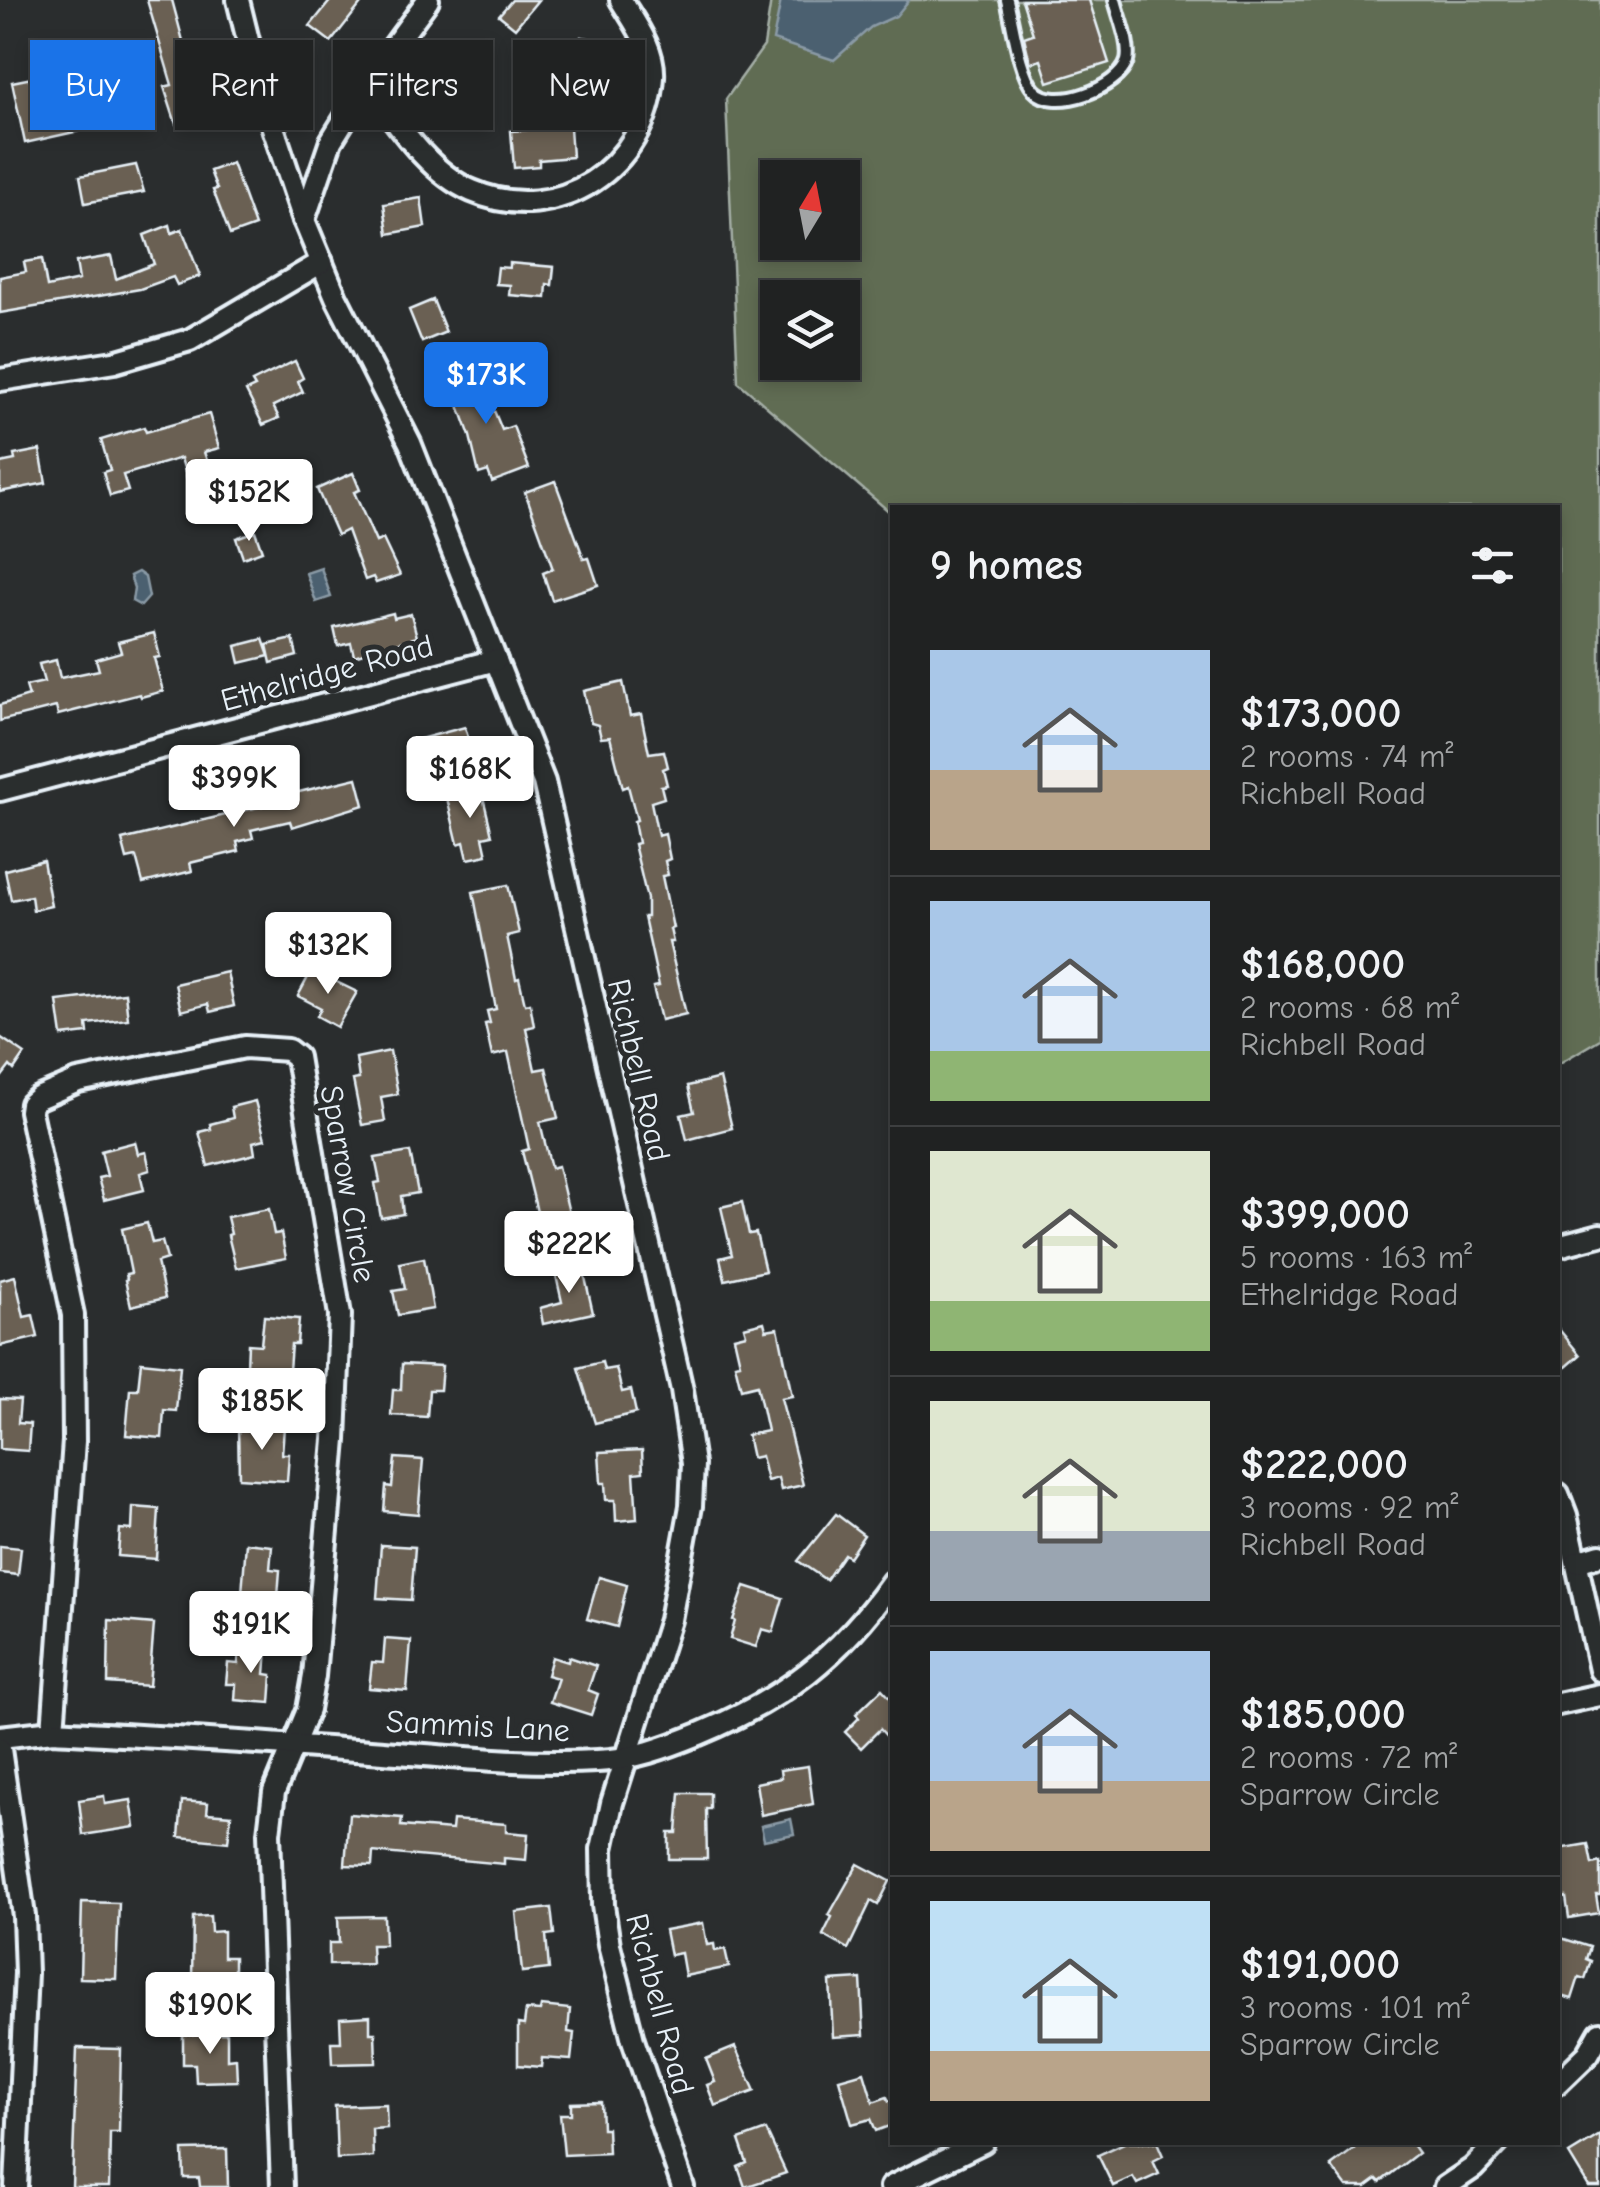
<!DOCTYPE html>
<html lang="en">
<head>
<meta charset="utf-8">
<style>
	body { margin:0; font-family:"Comic Neue",sans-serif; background:#2d2f2f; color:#f1f3f6; height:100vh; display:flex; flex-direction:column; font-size:38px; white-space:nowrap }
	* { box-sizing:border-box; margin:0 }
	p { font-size:32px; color:#a2a4a5 }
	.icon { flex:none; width:55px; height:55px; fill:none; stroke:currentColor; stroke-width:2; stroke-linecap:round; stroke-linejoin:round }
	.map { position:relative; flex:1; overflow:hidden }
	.sheet { position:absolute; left:890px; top:505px; width:670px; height:1640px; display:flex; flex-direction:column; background:#202222; border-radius:0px; box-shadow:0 5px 15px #0003,0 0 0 2px #3d3f40 }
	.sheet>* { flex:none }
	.hud { position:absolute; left:30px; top:40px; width:710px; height:90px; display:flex; gap:20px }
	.needle { width:65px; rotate:10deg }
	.controls { position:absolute; left:760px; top:160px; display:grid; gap:20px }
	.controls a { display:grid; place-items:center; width:100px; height:100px; border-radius:0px; background:#202222; box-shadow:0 5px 15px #0003,0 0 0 2px #3d3f40; font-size:50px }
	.price { position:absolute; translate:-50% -85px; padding:0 22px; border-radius:10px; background:#fff; color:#222; font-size:32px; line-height:65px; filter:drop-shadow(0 2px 5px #0008) }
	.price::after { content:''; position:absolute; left:50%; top:60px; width:30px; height:22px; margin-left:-15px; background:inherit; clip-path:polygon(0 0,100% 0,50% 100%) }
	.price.selected { background:#1a73e8; color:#fff }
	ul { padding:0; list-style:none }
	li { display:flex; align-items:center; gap:30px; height:250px; padding:0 40px }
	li+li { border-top:2px solid #3d3f40 }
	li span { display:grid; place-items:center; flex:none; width:280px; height:200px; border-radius:0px; color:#555 }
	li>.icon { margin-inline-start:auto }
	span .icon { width:120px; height:120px; fill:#fffc; stroke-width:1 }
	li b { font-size:42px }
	h2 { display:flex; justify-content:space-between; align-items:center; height:120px; padding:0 40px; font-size:42px }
	.chip { padding:0 35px; border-radius:0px; background:#202222; box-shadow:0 5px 15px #0003,0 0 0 2px #3d3f40; font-size:35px; line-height:90px }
	.chip.selected { background:#1a73e8; color:#fff }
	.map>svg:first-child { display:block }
	.green { fill:#606c53; stroke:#a4aea6; stroke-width:2.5; fill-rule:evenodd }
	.water { fill:#4b606f; stroke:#8a9aa6; stroke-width:2.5 }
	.building { fill:#6b6152; stroke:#e8f1f8; stroke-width:2.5 }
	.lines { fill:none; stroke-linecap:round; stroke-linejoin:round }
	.lane-casing { stroke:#e8f1f8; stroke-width:18 }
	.street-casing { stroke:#e8f1f8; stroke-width:28 }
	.lane { stroke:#2a2d2e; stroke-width:10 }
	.street { stroke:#2a2d2e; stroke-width:20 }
	.labels { text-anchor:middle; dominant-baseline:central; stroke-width:10; stroke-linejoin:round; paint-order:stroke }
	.street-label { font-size:32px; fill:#e8f1f8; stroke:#2a2d2e }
</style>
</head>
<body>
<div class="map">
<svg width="1600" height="2187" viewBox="0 0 1600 2187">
	<rect width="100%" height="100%" fill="#2a2d2e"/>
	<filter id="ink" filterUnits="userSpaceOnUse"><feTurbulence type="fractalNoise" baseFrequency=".01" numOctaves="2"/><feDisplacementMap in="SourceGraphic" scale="20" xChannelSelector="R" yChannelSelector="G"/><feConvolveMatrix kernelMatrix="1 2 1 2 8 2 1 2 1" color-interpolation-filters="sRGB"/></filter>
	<g filter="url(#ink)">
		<path class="green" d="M771 0H1600V1039L1558 1064V508H892V514L738 382 726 99 764 46ZM778 178H842V242H778ZM778 298H842V362H778Z"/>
		<g class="water">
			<polygon points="781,0 909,0 896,16 871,27 834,60 773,40"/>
			<polygon points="321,568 331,597 316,602 306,573"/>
			<polygon points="138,572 145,577 149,597 141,606 132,601 134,588 130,576"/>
			<polygon points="791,1819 794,1834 764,1840 761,1826"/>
		</g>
		<g class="building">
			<polygon points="147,0 172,0 190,67 194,65 209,113 176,124 164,87 172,85"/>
			<polygon points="331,0 364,0 331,42 310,26"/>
			<polygon points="512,0 538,0 515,28 499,15"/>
			<polygon points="1022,0 1089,0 1109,63 1048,82 1041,60 1031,63 1029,58 1024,37 1033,34"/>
			<polygon points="581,37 602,40 599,94 595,93 593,107 572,105 573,90 569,90 573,57 578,58"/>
			<polygon points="537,45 552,57 540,73 525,62"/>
			<polygon points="102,62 115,123 25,143 12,82 37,77 45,113 85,104 77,68"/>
			<polygon points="570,127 572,157 539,160 539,166 514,168 511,131"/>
			<polygon points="232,163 255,226 230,235 213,190 217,189 210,171"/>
			<polygon points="136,165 144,192 85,203 80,176"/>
			<polygon points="421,198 425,227 388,234 384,204"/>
			<polygon points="170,225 172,233 182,229 200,276 177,285 173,277 140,289 0,313 0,277 26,272 24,262 42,259 47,287 79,280 76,262 111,256 116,279 154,264 144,235"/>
			<polygon points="509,263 554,267 552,285 547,284 546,298 509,295 510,285 496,284 498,267 509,268"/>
			<polygon points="433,300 446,332 422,342 409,310"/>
			<polygon points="295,361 303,378 298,381 303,392 273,406 279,418 263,425 246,391 255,387 252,382"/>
			<polygon points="474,362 502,430 513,426 529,468 492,482 488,471 479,474 470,436 447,372"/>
			<polygon points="209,414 219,448 204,452 212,475 188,482 181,458 123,475 128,491 110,496 103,472 110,470 101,440 144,427 146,432"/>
			<polygon points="40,450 46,483 0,492 0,463 15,460 14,455"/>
			<polygon points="353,473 360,490 354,492 376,542 383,539 400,575 376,583 373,577 365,580 347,530 337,535 317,489"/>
			<polygon points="555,481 584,559 589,558 598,585 552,600 543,573 553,569 525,492"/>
			<polygon points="255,531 262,551 243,558 236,538"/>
			<polygon points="393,613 394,618 411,614 417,637 354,656 351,643 338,646 334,628"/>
			<polygon points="154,633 160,657 154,658 163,691 141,697 140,694 58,715 56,707 0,721 0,705 29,696 26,686 44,682 39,664 56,660 60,678 99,670 96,659 121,652 118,642"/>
			<polygon points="263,639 269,656 240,663 236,646"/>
			<polygon points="293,639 297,656 271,663 267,645"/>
			<polygon points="623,682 630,716 641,714 649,753 664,751 668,767 663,769 667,785 661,786 664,798 651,802 658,836 665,834 670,859 665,861 668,875 662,876 673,928 670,929 673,942 669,942 686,1014 661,1020 653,987 659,986 644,917 647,917 647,899 634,844 638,843 634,821 637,820 628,786 623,788 610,737 601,738 598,725 591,723 584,691"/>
			<polygon points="465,727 473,755 417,771 409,742"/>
			<polygon points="357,778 364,805 292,827 290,821 251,830 253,838 237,842 239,851 190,863 192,871 143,883 136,857 127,859 122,840 279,802 278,797"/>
			<polygon points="474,788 477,798 483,797 492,835 483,837 487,855 468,859 464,842 458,844 446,794"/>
			<polygon points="43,860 51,906 33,910 31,896 11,900 5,870"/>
			<polygon points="508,885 519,933 507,936 516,979 519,978 525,1004 530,1003 534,1026 526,1028 535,1070 546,1068 558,1118 540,1122 551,1168 558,1166 569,1213 539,1220 522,1151 529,1149 508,1052 492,1056 485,1024 490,1023 487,1011 496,1009 473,892"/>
			<polygon points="312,970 357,992 337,1027 317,1016 321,1008 298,996"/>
			<polygon points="227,972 234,1006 210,1012 208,1004 181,1011 175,984"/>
			<polygon points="125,993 128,1019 87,1024 88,1033 62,1036 57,1001"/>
			<polygon points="0,1037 25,1054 14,1070 10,1066 0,1079"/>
			<polygon points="390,1051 398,1094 381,1097 385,1121 362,1125 353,1080 359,1079 356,1058"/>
			<polygon points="720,1078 732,1128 687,1140 681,1115 694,1112 688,1086"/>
			<polygon points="255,1101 265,1139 253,1142 255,1154 208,1166 199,1132 211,1129 210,1124 233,1118 231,1107"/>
			<polygon points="135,1142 138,1154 146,1152 150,1170 140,1173 144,1190 104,1200 98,1178 107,1176 101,1151"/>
			<polygon points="410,1152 418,1193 401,1196 403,1214 381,1218 375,1183 380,1182 375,1158"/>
			<polygon points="742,1202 749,1234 756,1233 765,1271 725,1280 720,1258 732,1255 721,1207"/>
			<polygon points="269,1209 274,1234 281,1233 286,1258 236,1268 228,1235 231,1234 227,1217"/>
			<polygon points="147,1223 152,1243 162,1241 167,1259 157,1262 165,1298 131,1306 125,1280 127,1279 126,1274 131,1273 122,1229"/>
			<polygon points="424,1258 433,1309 398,1315 393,1291 405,1289 400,1263"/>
			<polygon points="582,1264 593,1313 543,1324 540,1308 562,1302 555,1271"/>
			<polygon points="15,1276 24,1317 33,1315 38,1337 0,1346 0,1280"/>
			<polygon points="264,1316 299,1319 297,1344 291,1344 289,1371 247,1367 248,1344 261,1345"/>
			<polygon points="764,1322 766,1330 778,1328 792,1396 781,1398 803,1485 781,1490 778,1478 767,1481 761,1456 752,1458 747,1435 767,1431 757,1385 741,1389 735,1364 740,1363 734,1337 746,1334 744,1327"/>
			<polygon points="1558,1328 1580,1355 1558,1374"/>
			<polygon points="141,1362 180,1366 176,1411 164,1410 162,1438 126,1435 130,1389 138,1389"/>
			<polygon points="602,1362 604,1370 616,1368 622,1392 631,1390 636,1413 595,1423 578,1368"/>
			<polygon points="402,1364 442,1366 440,1390 429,1390 427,1417 391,1415 393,1390 401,1390"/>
			<polygon points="0,1399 20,1400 18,1423 30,1424 28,1451 0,1449"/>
			<polygon points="238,1424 284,1427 282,1454 289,1454 287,1481 239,1478"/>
			<polygon points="642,1450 643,1472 634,1473 637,1519 616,1521 615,1500 606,1500 605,1483 601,1483 599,1452"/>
			<polygon points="395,1458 423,1460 418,1514 384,1511 386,1486 392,1487"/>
			<polygon points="133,1507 159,1509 156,1559 118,1556 120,1529 132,1530"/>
			<polygon points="836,1514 864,1535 849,1557 844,1554 826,1580 798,1561"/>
			<polygon points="246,1543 272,1546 270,1569 280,1570 278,1596 242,1593"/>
			<polygon points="381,1545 415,1547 411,1600 377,1598"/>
			<polygon points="0,1546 21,1548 18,1575 0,1573"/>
			<polygon points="599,1577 627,1585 617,1627 587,1619"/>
			<polygon points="745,1586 783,1598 773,1632 762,1629 756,1647 730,1639 735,1621 733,1620"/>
			<polygon points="109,1620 154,1624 149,1686 108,1683"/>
			<polygon points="385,1639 411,1641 407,1691 369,1688 372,1662 383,1663"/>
			<polygon points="239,1647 267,1649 265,1674 272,1675 270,1703 235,1700 236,1684 226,1684 228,1663 238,1664"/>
			<polygon points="552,1657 568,1662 569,1657 596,1666 588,1690 598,1694 591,1715 550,1702 558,1678 547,1675"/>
			<polygon points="882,1689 892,1700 892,1742 880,1729 861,1748 845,1732 859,1718 856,1714"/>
			<polygon points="808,1766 813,1804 761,1815 756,1783 781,1778 780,1770"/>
			<polygon points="680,1793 710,1793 710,1809 706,1809 707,1859 669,1859 669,1833 677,1833"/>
			<polygon points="104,1796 105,1804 131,1800 135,1827 83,1835 79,1800"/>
			<polygon points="182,1801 208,1803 207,1813 231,1815 228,1842 179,1837"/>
			<polygon points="349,1814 402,1818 401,1826 452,1830 453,1820 506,1824 506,1832 528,1834 526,1860 504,1858 504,1864 373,1852 372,1866 345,1865"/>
			<polygon points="1588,1844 1592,1864 1600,1862 1600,1895 1596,1895 1599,1913 1569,1918 1566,1897 1561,1898 1558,1882 1563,1881 1558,1849"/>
			<polygon points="858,1864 890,1881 878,1905 871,1901 848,1949 823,1935 832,1917 829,1915"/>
			<polygon points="82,1902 119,1903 116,1979 80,1978"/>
			<polygon points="551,1908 554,1934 546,1935 549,1969 522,1972 516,1912"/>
			<polygon points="210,1916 211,1932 223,1931 223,1957 234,1957 234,1980 192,1981 193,1917"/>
			<polygon points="384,1916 385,1945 371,1945 372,1964 329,1965 329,1943 339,1943 338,1917"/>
			<polygon points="703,1923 707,1945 714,1944 715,1951 725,1949 729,1967 685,1976 681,1953 670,1955 665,1930"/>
			<polygon points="1558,1937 1590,1947 1586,1959 1591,1961 1585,1979 1579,1977 1572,1999 1558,1995"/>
			<polygon points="861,1979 864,2035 833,2037 830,1981"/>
			<polygon points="541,2006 570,2009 568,2032 574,2033 571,2060 542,2058 541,2067 518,2065 518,2024 524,2025 526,2010 540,2011"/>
			<polygon points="370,2016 370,2033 375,2033 376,2063 332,2064 331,2042 341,2042 340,2018"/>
			<polygon points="227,2033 227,2059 236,2058 237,2081 196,2082 195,2064 183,2064 183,2035"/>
			<polygon points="735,2047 755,2091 715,2106 707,2085 715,2082 706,2059"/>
			<polygon points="77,2048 121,2049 119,2132 110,2132 109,2187 72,2187"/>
			<polygon points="864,2072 873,2102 887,2097 889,2101 892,2100 892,2125 876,2131 871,2119 852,2124 839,2079"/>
			<polygon points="601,2102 602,2128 607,2128 608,2153 564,2155 560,2114 571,2114 571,2103"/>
			<polygon points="386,2104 387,2128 372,2129 373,2157 337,2159 335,2106"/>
			<polygon points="766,2130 786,2173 745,2187 738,2167 747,2163 739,2140"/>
			<polygon points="1600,2135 1600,2187 1589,2187 1569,2154"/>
			<polygon points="1126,2142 1157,2142 1163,2156 1153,2161 1159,2174 1137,2184 1133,2177 1113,2186 1098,2155"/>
			<polygon points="1350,2142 1410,2142 1418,2153 1380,2182 1377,2179 1366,2187 1347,2187 1331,2166 1354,2149"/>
			<polygon points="227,2149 228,2187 200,2187 199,2178 184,2178 183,2150"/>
		</g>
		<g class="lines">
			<g class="lane-casing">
				<path id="lane" d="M1007 0C1013 23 1019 73 1034 90 1054 113 1119 88 1127 61 1131 45 1119 17 1115 0"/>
			</g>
			<g class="street-casing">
				<g id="street">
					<polyline points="238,0 260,89 304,220 336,297 410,443 544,782 682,1390 693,1464 691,1506 670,1620 612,1803 602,1849 603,1905 609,1945 633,2040 683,2187"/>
					<path d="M367 83C395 120 427 172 472 191 558 228 647 167 653 77 655 49 634 22 621 0"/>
					<polyline points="304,220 331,141 367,83 428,0"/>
					<polyline points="0,380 114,362 190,340 322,262"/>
					<polyline points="0,790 496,660"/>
					<polyline points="1558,1246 1600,1235"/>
					<polyline points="1558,1494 1566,1515 1600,1670"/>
					<polyline points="1577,1562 1600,1555"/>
					<polyline points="1558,1704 1600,1695"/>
					<polyline points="53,1731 74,1441 73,1315 30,1111 31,1104 38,1098 78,1081 245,1047 288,1050 297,1057 340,1315 335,1440 314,1676 308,1710 274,1792 269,1833 282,2187"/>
					<path d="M0 1737 53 1731C154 1737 255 1742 355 1750 435 1755 517 1765 597 1761 632 1760 667 1747 699 1734 784 1699 839 1657 892 1582"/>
					<polyline points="0,1749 24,1916 26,1973 16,2187"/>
					<polyline points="1558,2083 1588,2054 1600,2033"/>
					<polyline points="891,2187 983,2142"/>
					<polyline points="1445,2187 1473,2168 1498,2142"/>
				</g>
			</g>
			<use href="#lane" class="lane"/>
			<use href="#street" class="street"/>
		</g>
	</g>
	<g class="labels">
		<g class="street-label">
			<text transform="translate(327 673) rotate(-15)">Ethelridge Road</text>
			<text transform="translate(639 1070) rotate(77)">Richbell Road</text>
			<text transform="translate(348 1184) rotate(80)">Sparrow Circle</text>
			<text transform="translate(478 1726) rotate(3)">Sammis Lane</text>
			<text transform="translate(660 2004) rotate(75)">Richbell Road</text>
		</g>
	</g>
</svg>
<div class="controls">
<a><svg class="needle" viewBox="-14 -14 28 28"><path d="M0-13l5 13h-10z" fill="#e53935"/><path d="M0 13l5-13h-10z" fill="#a2a4a5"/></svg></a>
<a><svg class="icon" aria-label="layers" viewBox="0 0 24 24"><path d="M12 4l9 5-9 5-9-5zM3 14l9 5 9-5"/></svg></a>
</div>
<b class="price selected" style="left:486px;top:427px">$173K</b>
<b class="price" style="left:249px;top:544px">$152K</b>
<b class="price" style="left:470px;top:821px">$168K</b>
<b class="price" style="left:234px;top:830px">$399K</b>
<b class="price" style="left:328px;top:997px">$132K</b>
<b class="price" style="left:569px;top:1296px">$222K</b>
<b class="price" style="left:262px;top:1453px">$185K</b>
<b class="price" style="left:251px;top:1676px">$191K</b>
<b class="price" style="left:210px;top:2057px">$190K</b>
<div class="hud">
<a class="chip selected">Buy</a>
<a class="chip">Rent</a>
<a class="chip">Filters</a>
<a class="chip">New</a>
</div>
<section class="sheet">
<h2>9 homes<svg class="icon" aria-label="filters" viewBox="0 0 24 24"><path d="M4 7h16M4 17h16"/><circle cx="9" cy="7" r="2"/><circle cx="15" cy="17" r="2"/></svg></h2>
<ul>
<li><span style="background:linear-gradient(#a9c7e8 60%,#b9a48a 0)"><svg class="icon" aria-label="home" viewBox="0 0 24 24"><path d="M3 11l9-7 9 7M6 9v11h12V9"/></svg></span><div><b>$173,000</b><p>2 rooms · 74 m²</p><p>Richbell Road</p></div></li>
<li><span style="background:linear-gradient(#a9c7e8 75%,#8fb573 0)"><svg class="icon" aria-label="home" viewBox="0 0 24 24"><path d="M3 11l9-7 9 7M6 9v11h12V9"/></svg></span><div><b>$168,000</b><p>2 rooms · 68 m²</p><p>Richbell Road</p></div></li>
<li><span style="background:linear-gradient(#dfe7d0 75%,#8fb573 0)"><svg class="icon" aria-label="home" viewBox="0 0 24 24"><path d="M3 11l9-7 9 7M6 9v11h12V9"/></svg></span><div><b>$399,000</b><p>5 rooms · 163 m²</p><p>Ethelridge Road</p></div></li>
<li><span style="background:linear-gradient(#dfe7d0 65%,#9aa5b1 0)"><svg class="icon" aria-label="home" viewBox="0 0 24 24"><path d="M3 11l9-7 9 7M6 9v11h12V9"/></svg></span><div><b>$222,000</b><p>3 rooms · 92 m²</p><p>Richbell Road</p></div></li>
<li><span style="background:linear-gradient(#a9c7e8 65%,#b9a48a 0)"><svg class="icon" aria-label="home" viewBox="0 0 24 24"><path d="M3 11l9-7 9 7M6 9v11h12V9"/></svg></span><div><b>$185,000</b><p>2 rooms · 72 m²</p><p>Sparrow Circle</p></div></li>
<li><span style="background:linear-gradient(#bfe0f5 75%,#b9a48a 0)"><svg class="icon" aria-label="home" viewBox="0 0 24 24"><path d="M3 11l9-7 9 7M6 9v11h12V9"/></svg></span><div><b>$191,000</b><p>3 rooms · 101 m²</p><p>Sparrow Circle</p></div></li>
</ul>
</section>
</div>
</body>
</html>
